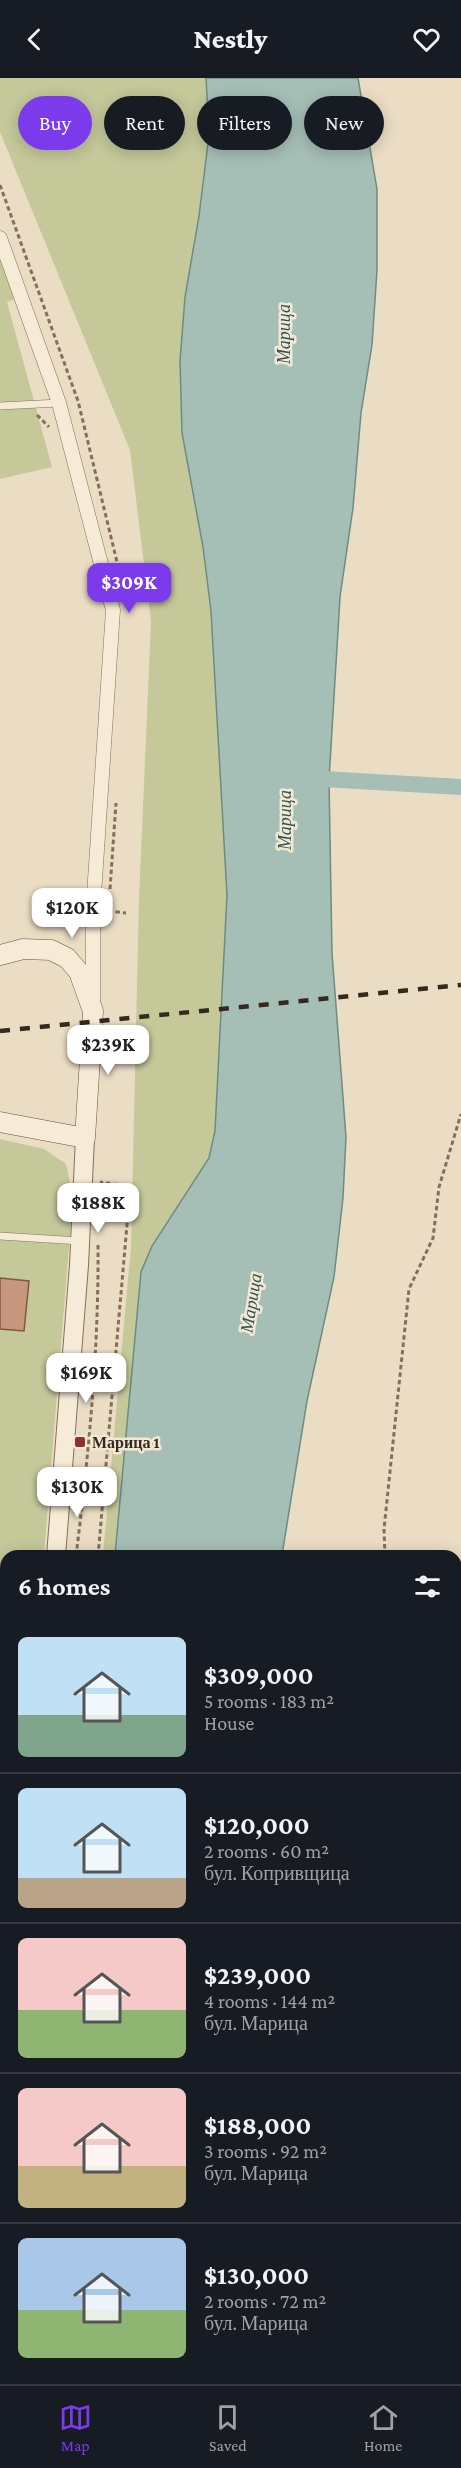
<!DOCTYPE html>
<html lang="en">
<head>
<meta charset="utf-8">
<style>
	body { margin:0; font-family:"Crimson Pro",serif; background:#242831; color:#f1f3f6; height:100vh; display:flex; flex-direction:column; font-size:22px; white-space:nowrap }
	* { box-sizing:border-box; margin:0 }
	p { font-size:20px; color:#9ea1a6 }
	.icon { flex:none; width:33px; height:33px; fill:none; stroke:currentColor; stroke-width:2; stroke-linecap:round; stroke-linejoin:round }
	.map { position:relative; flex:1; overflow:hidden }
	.details { position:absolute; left:0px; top:1472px; width:462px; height:836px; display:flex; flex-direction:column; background:#171b24; border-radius:18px 18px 0 0; box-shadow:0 3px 15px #0003 }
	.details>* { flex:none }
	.guide { position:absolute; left:18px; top:18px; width:426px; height:54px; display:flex; gap:12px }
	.price { position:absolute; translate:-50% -51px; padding:0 14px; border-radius:12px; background:#fff; color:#222; font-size:20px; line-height:39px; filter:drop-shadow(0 2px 3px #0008) }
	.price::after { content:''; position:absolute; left:50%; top:36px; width:18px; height:14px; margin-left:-9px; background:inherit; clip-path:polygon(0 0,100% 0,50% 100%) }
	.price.current { background:#7c3aed; color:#fff }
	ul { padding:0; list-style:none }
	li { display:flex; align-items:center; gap:18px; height:150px; padding:0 18px }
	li+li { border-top:2px solid #363941 }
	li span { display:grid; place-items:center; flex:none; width:168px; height:120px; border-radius:9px; color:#555 }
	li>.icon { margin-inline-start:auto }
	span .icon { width:72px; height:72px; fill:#fffc; stroke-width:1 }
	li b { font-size:26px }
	h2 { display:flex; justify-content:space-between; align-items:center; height:72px; padding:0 18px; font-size:26px }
	.tag { padding:0 21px; border-radius:27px; background:#171b24; box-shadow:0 3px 15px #0003; font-size:21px; line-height:54px }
	.tag.current { background:#7c3aed; color:#fff }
	header { display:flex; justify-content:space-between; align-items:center; height:78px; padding:0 18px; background:#171b24; font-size:27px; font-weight:800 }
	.dock { display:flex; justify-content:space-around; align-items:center; height:84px; border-top:2px solid #363941; background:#171b24; font-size:16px; color:#9ea1a6 }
	.dock a { display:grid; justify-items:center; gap:3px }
	.dock .current { color:#7c3aed }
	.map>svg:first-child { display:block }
	.green { fill:#c5c899 }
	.water { fill:#a5beb6; stroke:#6d8c82; stroke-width:1.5 }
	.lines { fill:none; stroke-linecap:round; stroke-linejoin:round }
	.canal { stroke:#a5beb6; stroke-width:16 }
	.building { fill:#c6977c; stroke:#825843; stroke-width:1.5 }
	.service-casing { stroke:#846f5c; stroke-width:8 }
	.minor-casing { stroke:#846f5c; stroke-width:15 }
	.tertiary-casing { stroke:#846f5c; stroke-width:20 }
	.secondary-casing { stroke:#66503f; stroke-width:21 }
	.path { stroke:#846f5c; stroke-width:3; stroke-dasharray:4.5 3; stroke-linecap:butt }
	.service { stroke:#f6ebd6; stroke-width:7 }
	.minor { stroke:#f6ebd6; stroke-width:14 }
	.tertiary { stroke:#f6ebd6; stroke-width:18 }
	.secondary { stroke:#f6ebd6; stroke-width:20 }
	.rail { stroke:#35281f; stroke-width:4.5; stroke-dasharray:10 10; stroke-linecap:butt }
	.poi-dot { fill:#8f3036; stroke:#f3e8d3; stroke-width:2 }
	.labels { text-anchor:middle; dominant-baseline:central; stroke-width:5; stroke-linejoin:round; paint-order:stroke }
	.poi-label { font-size:16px; font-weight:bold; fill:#35281f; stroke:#f3e8d3; text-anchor:start }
	.water-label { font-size:18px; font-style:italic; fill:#2f544f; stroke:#f3e8d3 }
</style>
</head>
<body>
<header><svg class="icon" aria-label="back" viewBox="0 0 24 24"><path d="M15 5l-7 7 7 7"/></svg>Nestly<svg class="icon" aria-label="heart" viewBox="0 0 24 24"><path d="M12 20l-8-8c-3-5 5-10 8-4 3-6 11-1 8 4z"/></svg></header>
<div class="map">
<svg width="461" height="2306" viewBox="0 0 461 2306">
	<rect width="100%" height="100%" fill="#ebddc4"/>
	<g class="green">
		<polygon points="0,0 206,0 209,57 199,138 185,219 180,283 182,355 203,469 211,533 227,817 215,1053 209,1080 152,1168 141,1194 115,1477 103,1477 131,1169 139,821 151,543 130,372 0,54"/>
		<polygon points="0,180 15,221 7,224 52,389 0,401"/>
		<polygon points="0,1061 44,1071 66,1086 73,1118 44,1477 6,1478 6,1636 0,1635"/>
		<polygon points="461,1969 461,2299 456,2298 456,2025"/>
	</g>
	<g class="water">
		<polygon points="206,0 358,0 377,111 377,192 372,267 361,335 353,430 340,519 329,702 332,875 346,1059 343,1120 334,1199 307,1323 282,1477 115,1477 141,1194 152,1168 209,1080 215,1053 227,817 211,533 203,469 182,355 180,283 185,219 199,138 209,57"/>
		<polygon points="67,2301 216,2301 216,2306 66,2306"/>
	</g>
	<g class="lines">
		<polyline class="canal" points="306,700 461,709"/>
	</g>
	<polygon class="building" points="0,1200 29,1203 24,1253 0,1251"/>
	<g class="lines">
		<g class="service-casing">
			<g id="service">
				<polyline points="0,328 59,325"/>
				<polyline points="0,1158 80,1163"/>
			</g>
		</g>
		<g class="minor-casing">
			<g id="minor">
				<polyline points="0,160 59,325 113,532 93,832 93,922"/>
				<polyline points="0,1645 6,1646"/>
			</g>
		</g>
		<g class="tertiary-casing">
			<g id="tertiary">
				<polyline points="56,1478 79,1187 85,1060"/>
				<polyline points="0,2125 6,2056"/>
			</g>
		</g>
		<g class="secondary-casing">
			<polyline id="secondary" points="0,877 23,871 51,872 67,880 79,894 93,933 85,1060 0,1044"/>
		</g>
		<g class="path">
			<polyline points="0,107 78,323 126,521"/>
			<polyline points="37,337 49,349"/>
			<polyline points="110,811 116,725"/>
			<polyline points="108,833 126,835"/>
			<polyline points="86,1400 105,1400"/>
			<path d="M76 1478C89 1374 99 1269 98 1165"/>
			<polyline points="98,1478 129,1124 129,1108 100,1104"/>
			<polyline points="385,1478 384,1451 409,1211 433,1160 439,1109 461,1036"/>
			<polyline points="456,2065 461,2066"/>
			<polyline points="7,2306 7,2301"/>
			<polyline points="24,2306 24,2301"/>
			<polyline points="350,2306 350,2301"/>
		</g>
		<use href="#service" class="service"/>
		<use href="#minor" class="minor"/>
		<use href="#tertiary" class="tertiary"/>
		<use href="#secondary" class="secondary"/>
		<polyline class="rail" points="0,953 461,907"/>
	</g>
	<rect class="poi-dot" x="74" y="1358" width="12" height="12" rx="3"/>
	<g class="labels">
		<g class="poi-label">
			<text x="92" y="1364">Марица 1</text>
		</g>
		<g class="water-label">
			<text transform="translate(284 256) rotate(-90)">Марица</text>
			<text transform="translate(285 742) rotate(-90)">Марица</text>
			<text transform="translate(251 1225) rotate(-81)">Марица</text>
		</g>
	</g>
</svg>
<b class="price current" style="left:129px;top:536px">$309K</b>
<b class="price" style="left:72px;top:861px">$120K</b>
<b class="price" style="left:108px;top:998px">$239K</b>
<b class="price" style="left:98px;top:1156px">$188K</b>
<b class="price" style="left:86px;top:1326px">$169K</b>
<b class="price" style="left:77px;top:1440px">$130K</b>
<div class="guide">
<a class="tag current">Buy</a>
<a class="tag">Rent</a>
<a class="tag">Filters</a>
<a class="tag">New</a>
</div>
<section class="details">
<h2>6 homes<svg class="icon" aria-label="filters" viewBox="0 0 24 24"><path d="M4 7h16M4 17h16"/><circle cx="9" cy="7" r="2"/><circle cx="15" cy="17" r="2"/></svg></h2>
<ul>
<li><span style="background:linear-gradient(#bfe0f5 65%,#7fa58c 0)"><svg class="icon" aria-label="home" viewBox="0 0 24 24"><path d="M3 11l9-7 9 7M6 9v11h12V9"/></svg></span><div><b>$309,000</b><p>5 rooms · 183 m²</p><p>House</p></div></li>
<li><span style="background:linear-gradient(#bfe0f5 75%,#b9a48a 0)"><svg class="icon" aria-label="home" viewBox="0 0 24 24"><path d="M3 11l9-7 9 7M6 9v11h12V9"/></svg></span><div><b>$120,000</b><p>2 rooms · 60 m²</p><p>бул. Копривщица</p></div></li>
<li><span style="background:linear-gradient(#f6c9c9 60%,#8fb573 0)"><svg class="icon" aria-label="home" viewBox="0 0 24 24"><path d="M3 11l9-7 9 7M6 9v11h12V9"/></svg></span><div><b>$239,000</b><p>4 rooms · 144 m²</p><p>бул. Марица</p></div></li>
<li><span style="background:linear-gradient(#f6c9c9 65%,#c2b280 0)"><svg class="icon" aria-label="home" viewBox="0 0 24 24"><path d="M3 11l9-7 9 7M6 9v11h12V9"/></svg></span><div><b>$188,000</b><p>3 rooms · 92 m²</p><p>бул. Марица</p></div></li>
<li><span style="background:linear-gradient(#a9c7e8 60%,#8fb573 0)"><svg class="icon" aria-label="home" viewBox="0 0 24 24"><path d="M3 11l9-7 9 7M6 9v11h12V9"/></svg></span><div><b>$130,000</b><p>2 rooms · 72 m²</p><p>бул. Марица</p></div></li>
</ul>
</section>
</div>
<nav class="dock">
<a class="current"><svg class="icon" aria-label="map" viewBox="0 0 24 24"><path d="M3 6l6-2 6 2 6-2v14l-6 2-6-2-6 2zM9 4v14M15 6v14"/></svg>Map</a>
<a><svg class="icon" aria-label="saved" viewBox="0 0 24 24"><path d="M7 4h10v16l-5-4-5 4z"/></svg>Saved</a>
<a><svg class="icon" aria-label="home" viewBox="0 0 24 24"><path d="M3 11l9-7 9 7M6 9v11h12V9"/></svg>Home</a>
</nav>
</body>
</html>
